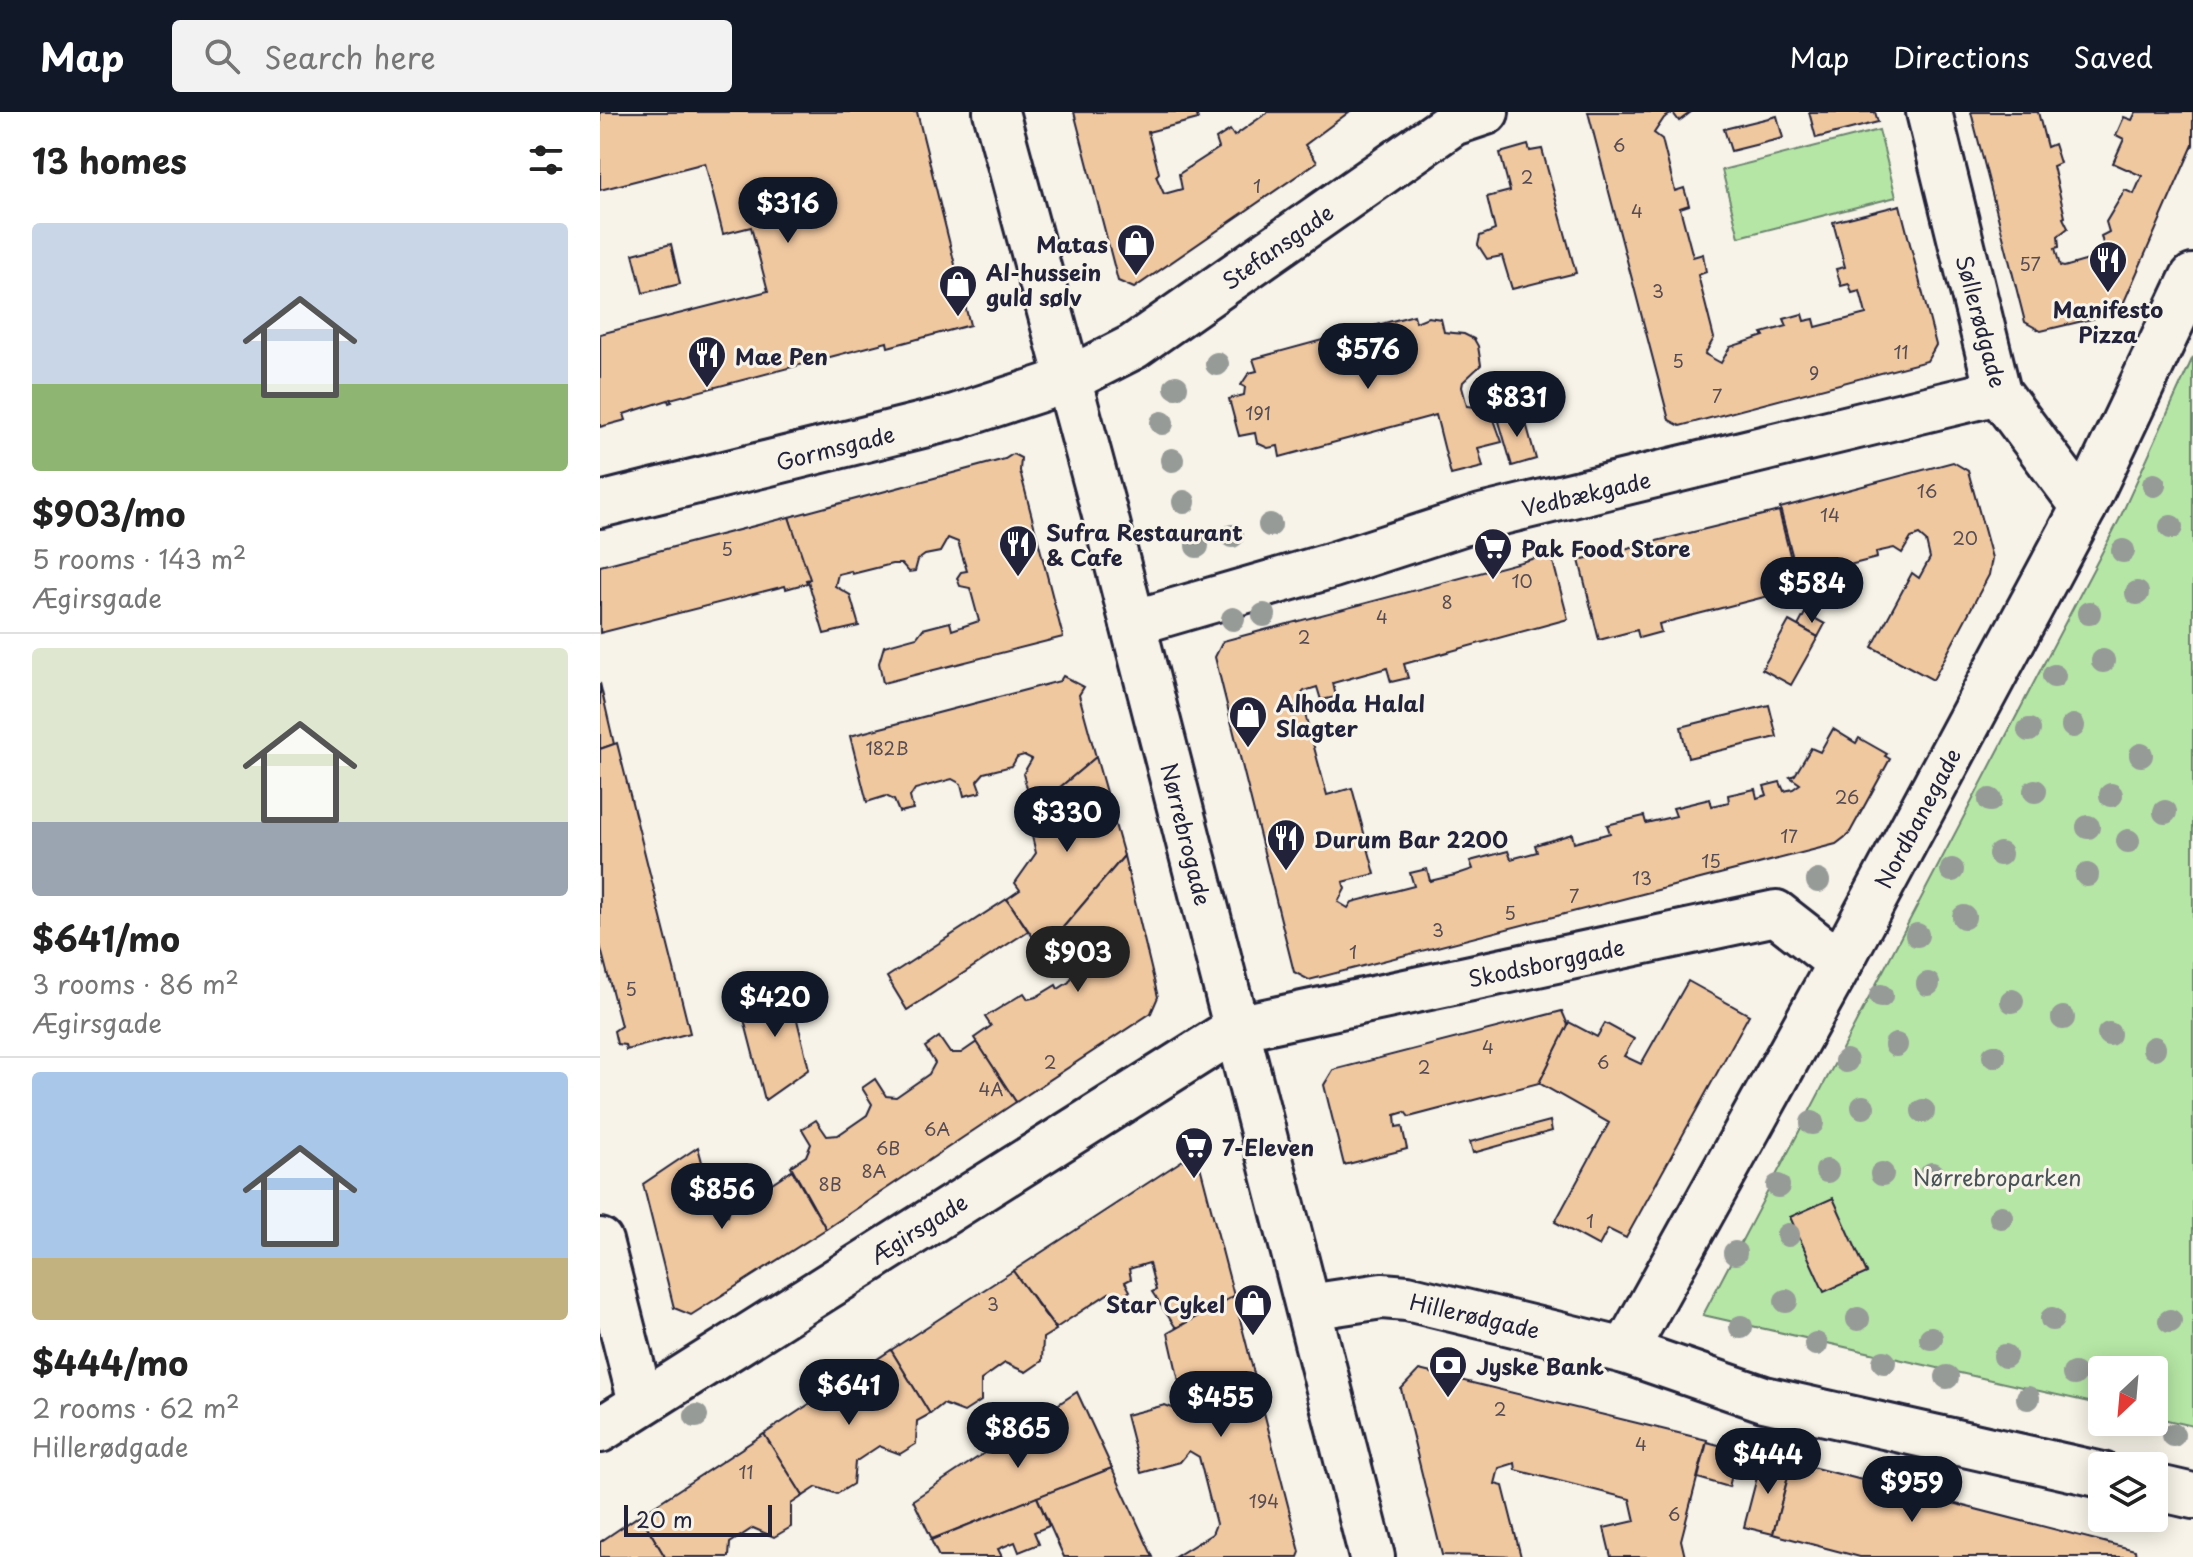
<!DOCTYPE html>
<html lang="en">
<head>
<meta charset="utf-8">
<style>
	body { margin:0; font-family:"Playpen Sans",sans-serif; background:#f2f2f2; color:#222; height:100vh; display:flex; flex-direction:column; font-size:30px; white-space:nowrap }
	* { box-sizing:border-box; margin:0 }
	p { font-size:26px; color:#767676 }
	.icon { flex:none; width:44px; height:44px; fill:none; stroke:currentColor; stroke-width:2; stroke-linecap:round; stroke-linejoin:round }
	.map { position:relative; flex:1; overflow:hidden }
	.drawer { display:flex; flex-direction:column; background:#fff; width:600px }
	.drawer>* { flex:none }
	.needle { width:52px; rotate:206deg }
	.buttons { position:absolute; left:1488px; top:1244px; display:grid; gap:16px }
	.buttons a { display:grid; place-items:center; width:80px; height:80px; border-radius:8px; background:#fff; box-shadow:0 4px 20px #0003; font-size:40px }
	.scale { position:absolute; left:24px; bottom:20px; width:148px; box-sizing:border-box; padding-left:8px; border:4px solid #22223b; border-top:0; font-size:22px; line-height:28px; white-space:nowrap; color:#22223b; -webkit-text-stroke:6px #f7f3e8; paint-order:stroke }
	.price { position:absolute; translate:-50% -68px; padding:0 18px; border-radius:28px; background:#111827; color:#fff; font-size:26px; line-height:52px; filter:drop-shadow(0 2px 4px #0008) }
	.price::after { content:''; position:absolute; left:50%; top:48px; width:24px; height:18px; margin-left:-12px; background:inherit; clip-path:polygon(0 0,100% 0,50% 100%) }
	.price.current { background:#222; color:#fff }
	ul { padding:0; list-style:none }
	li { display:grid; align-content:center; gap:16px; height:424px; padding:0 32px }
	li+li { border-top:2px solid #e0e0e0 }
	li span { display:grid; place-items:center; height:248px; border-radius:8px; color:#555 }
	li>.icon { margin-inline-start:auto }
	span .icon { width:144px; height:144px; fill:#fffc; stroke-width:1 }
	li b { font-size:34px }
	h2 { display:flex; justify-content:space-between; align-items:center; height:96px; padding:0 32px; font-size:34px }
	header { display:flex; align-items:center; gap:48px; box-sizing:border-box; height:112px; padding:0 40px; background:#111827; color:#fff }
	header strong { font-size:38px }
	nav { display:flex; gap:44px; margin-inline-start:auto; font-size:28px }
	.search { width:560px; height:72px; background:#f2f2f2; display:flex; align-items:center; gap:20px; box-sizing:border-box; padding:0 28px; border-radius:8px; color:#767676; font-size:30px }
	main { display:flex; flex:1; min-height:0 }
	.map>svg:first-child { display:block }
	.green { fill:#b5e6a5; stroke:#6c8470; stroke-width:2 }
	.building { fill:#f0c8a0; stroke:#22223b; stroke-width:2 }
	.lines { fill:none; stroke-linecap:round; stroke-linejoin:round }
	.minor-casing { stroke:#22223b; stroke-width:50 }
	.minor { stroke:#f7f3e8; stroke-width:44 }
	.tree { fill:#969b98 }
	.labels { text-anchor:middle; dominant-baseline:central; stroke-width:6; stroke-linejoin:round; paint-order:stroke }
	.number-label { font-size:18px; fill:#564c54 }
	.poi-label { font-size:22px; font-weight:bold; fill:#22223b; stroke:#f7f3e8; text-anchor:start }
	.street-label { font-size:22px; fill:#22223b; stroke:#f7f3e8 }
	.park-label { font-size:22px; fill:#475356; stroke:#f7f3e8 }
</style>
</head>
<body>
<header>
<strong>Map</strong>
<div class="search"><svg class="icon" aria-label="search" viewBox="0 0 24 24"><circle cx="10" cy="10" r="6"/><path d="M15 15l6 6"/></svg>Search here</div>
<nav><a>Map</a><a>Directions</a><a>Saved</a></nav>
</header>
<main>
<section class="drawer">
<h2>13 homes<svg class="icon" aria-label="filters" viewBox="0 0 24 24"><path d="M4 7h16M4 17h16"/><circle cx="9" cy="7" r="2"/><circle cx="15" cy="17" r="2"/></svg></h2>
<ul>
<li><span style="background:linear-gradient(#c9d6e8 65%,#8fb573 0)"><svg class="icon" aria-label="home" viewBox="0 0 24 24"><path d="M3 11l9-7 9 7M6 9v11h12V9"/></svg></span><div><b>$903/mo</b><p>5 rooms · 143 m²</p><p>Ægirsgade</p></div></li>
<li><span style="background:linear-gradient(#dfe7d0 70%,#9aa5b1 0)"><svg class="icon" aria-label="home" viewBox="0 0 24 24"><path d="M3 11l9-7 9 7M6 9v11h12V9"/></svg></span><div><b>$641/mo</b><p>3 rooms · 86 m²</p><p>Ægirsgade</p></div></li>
<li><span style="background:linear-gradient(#a9c7e8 75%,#c2b280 0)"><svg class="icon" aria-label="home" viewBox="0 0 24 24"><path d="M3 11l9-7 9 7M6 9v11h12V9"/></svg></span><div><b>$444/mo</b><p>2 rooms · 62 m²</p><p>Hillerødgade</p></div></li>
</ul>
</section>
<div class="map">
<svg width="1593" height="1445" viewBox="0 0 1593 1445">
	<rect width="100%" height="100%" fill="#f7f3e8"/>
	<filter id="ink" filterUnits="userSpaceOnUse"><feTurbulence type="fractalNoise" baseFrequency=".0125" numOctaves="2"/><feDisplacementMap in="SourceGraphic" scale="16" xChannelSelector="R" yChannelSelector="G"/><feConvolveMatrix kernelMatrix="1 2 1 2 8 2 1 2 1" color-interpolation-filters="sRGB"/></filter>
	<g filter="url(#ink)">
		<g class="green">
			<polygon points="1279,18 1296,85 1139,125 1122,58"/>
			<polygon points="1593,245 1593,1314 1554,1305 1554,1258 1502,1258 1502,1293 1103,1203 1519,408"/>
		</g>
		<g class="building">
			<polygon points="0,0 317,0 370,213 288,235 287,230 70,287 72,290 69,291 68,288 24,302 26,308 0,315 0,222 168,179 151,115 123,122 105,51 0,78"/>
			<polygon points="474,0 596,0 598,7 548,20 559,61 556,64 564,82 582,77 579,62 619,36 616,27 630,18 634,24 668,0 749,0 705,33 717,50 534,176 518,169"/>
			<polygon points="988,0 1091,0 1079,9 1073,1 1064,6 1054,21 1062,27 1075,79 1084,76 1089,93 1080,96 1093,145 1103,142 1106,160 1098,163 1114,226 1105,242 1121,251 1130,235 1164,224 1162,221 1187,214 1184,207 1202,202 1204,209 1214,207 1216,215 1266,202 1260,179 1252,181 1249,172 1241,174 1236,157 1245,155 1233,110 1300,93 1336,233 1327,249 1080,314 1069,308"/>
			<polygon points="1209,0 1275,0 1278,10 1216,26"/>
			<polygon points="1371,0 1438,0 1447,35 1454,32 1460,51 1453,54 1465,105 1463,106 1468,116 1458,124 1459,135 1455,136 1460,154 1464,155 1506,143 1501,124 1509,120 1506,110 1525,78 1534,82 1542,64 1513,51 1524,27 1516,23 1524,5 1532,8 1536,0 1593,0 1593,33 1524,190 1508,203 1441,219 1425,210"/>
			<polygon points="1177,4 1183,26 1131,39 1124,17"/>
			<polygon points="928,33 930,39 942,37 976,161 912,177 902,144 887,147 878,133 880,124 895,118 887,85 910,79 900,41"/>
			<polygon points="71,132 80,172 43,181 33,142"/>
			<polygon points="814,203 816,210 828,205 841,207 844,220 864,222 874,227 878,234 881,253 863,270 862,275 867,294 885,296 892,302 902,330 878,336 883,355 851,363 836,303 680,345 678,334 668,336 657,331 655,321 639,324 629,287 644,283 645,275 641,273 649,261 657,259 653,247"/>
			<polygon points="923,300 936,347 912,354 898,306"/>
			<polygon points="413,342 421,346 420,359 463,525 283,571 279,551 284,534 317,525 323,517 350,510 352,518 379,509 370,476 360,474 357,466 361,460 367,459 358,430 348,426 340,440 325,443 318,448 315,459 309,460 302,452 292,452 252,462 251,459 238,462 235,474 250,483 259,514 224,522 189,405 405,347"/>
			<polygon points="1353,350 1368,359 1392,446 1389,463 1333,568 1272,535 1312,461 1319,466 1330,446 1326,429 1319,423 1311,426 1302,441 1294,436 1276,440 1277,446 1198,466 1180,396"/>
			<polygon points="1179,399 1194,459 1171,465 1176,482 1059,512 1061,520 1039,526 1037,518 999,528 979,448"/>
			<polygon points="189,405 210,467 206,468 207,471 186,477 185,474 0,521 0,454"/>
			<polygon points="951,442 968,507 804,552 808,566 791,570 787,556 733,571 736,585 721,588 717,575 704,579 697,587 702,591 727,683 752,676 775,762 743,770 745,777 738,790 748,796 752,790 814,774 810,761 827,757 830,769 855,763 873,757 870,749 908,739 911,747 937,740 935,733 972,722 974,731 1010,721 1007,713 1044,704 1046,711 1076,704 1073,696 1110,687 1112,694 1129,690 1128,683 1155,677 1157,686 1167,683 1164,674 1180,670 1184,679 1193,677 1200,672 1190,665 1195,663 1211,636 1220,640 1233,617 1256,631 1259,626 1287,642 1285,644 1290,647 1249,722 1236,732 709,868 694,860 615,545 623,529"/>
			<polygon points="1205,501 1225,512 1218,525 1198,514"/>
			<polygon points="1189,509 1218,525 1191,573 1162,557"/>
			<polygon points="463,564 484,575 479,583 496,645 433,698 423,662 432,647 424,643 417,645 412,654 384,661 377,669 381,680 364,684 361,672 352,667 315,677 310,685 313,697 299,700 294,688 286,684 267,690 250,624 460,569"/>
			<polygon points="0,571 14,632 0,637"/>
			<polygon points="1169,593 1177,625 1088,646 1081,615"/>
			<polygon points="17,631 90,921 26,938 25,933 17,932 14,919 21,914 0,833 0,637"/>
			<polygon points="496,645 524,744 460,819 439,834 407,787 420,778 415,771 436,741 427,703"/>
			<polygon points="524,744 558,885 551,901 416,990 374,926 391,914 385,905 424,881 428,887 436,885 456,873 458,877 469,870 473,863 460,819"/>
			<polygon points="407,787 428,819 307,898 287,865"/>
			<polygon points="1088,869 1149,903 1026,1126 1008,1117 999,1134 955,1110 1009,1011 939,971 969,910 997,925 1005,911 1034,927 1024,944 1041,952"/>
			<polygon points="189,875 209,957 165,988 139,888"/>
			<polygon points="962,899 968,913 939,971 809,1005 805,1000 795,1003 796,1015 802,1014 807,1037 744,1053 724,973 733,958"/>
			<polygon points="339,925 350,941 361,941 377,930 416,990 226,1117 191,1054 206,1044 211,1032 202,1017 216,1008 227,1024 238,1023 267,1003 272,992 262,976 275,967 286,984 296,985 329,962 335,951 325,935"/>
			<polygon points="950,1009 952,1019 873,1041 870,1030"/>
			<polygon points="98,1035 116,1102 128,1104 129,1099 192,1058 226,1117 91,1203 74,1196 43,1072"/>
			<polygon points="583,1048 600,1054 634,1184 576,1216 552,1180 556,1178 549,1151 529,1157 531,1167 525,1170 530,1179 515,1190 509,1181 456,1216 413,1159"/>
			<polygon points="1233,1086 1267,1161 1224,1180 1190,1105"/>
			<polygon points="413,1159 456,1218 443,1226 442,1249 426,1260 405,1251 381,1268 381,1289 364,1300 343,1292 330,1302 291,1238"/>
			<polygon points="634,1184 700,1440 698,1445 575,1445 612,1422 616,1412 599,1345 589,1339 580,1350 541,1361 526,1303 565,1293 580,1299 584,1291 568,1221"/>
			<polygon points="291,1238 330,1302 317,1309 316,1332 300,1342 279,1334 255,1350 253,1372 237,1382 217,1375 203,1384 164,1322"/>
			<polygon points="819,1258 1107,1328 1081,1428 1085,1445 1011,1445 1004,1416 1035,1409 1030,1387 916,1358 915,1351 899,1356 895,1372 903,1374 921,1445 842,1443 801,1277"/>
			<polygon points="477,1280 512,1356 332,1427 313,1388"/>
			<polygon points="164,1322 203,1384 191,1392 191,1415 174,1425 153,1416 130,1431 129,1445 65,1445 40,1403"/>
			<polygon points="1107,1330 1138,1338 1129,1375 1098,1366"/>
			<polygon points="1162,1346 1191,1353 1173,1422 1144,1415"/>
			<polygon points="1192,1350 1535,1438 1536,1445 1260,1445 1173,1422"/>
			<polygon points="512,1356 553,1445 464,1445 437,1385"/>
			<polygon points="437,1385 449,1414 434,1420 439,1432 419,1440 415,1430 398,1437 402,1445 339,1445 331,1428"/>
			<polygon points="40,1403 65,1445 0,1445 0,1430"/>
		</g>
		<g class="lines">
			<g class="minor-casing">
				<g id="minor">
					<polyline points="396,0 504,399 772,1445"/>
					<polyline points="1329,0 1398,280 1484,395"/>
					<polyline points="0,393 355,305 468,268 533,235 853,11 886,0"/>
					<polyline points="533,511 733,453 881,405 1398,280"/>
					<polyline points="0,1129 41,1290"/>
					<polyline points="709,1195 782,1184 807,1186 1025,1239 1164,1287 1502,1363"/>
					<polyline points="1025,1239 1240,851 1484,395 1593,165"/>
					<polyline points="0,1318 637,916 1176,801 1240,851"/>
					<polyline points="1554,1375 1593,1384"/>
				</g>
			</g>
			<use href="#minor" class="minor"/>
		</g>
		<g class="tree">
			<circle cx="617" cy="252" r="12"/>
			<circle cx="576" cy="275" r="12"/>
			<circle cx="562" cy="311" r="12"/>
			<circle cx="572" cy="348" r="12"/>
			<circle cx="1554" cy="373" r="12"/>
			<circle cx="584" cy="390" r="12"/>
			<circle cx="670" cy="413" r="12"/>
			<circle cx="1571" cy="415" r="12"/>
			<circle cx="632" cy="424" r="12"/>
			<circle cx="597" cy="434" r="12"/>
			<circle cx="1523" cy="439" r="12"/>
			<circle cx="1537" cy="481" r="12"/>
			<circle cx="1489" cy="501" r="12"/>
			<circle cx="664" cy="503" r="12"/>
			<circle cx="633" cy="507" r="12"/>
			<circle cx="1503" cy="549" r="12"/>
			<circle cx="1454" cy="564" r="12"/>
			<circle cx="1473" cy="614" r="12"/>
			<circle cx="1429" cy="618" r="12"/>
			<circle cx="1541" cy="643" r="12"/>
			<circle cx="1435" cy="679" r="12"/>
			<circle cx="1511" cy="683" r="12"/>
			<circle cx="1390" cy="688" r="12"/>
			<circle cx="1565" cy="700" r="12"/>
			<circle cx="1488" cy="715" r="12"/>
			<circle cx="1528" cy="729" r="12"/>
			<circle cx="1400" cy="742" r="12"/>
			<circle cx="1352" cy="758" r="12"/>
			<circle cx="1487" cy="763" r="12"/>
			<circle cx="1218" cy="769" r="12"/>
			<circle cx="1364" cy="805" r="12"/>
			<circle cx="1317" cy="823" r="12"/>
			<circle cx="1328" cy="872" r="12"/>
			<circle cx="1281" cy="884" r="12"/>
			<circle cx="1412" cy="889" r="12"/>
			<circle cx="1463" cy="906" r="12"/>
			<circle cx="1509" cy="922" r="12"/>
			<circle cx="1296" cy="933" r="12"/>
			<circle cx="1554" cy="936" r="12"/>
			<circle cx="1394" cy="944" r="12"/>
			<circle cx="1246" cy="949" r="12"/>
			<circle cx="1263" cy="995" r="12"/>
			<circle cx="1323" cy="999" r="12"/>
			<circle cx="1212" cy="1011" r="12"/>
			<circle cx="1227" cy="1059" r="12"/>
			<circle cx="1282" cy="1062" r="12"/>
			<circle cx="1332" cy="1062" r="12"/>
			<circle cx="1178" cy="1074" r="12"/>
			<circle cx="1401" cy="1105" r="12"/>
			<circle cx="1188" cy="1123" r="12"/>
			<circle cx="1135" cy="1141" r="12"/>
			<circle cx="1186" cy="1189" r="12"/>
			<circle cx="1258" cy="1207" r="12"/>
			<circle cx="1452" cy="1207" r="12"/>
			<circle cx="1570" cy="1209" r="12"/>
			<circle cx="1141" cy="1215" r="12"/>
			<circle cx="1331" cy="1226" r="12"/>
			<circle cx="1216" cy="1232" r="12"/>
			<circle cx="1405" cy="1244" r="12"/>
			<circle cx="1284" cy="1250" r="12"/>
			<circle cx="1474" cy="1262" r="12"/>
			<circle cx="1347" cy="1265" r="12"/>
			<circle cx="1428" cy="1286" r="12"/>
			<circle cx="96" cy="1304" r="12"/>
			<circle cx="1573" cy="1323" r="12"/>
		</g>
	</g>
	<defs>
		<g id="shop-pin" transform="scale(2)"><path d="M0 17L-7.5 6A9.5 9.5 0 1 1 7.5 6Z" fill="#22223b" stroke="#f7f3e8"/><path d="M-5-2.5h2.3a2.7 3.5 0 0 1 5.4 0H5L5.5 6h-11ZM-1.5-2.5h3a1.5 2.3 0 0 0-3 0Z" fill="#fff"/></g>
		<g id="restaurant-pin" transform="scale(2)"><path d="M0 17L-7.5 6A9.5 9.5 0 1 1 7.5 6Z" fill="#22223b" stroke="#f7f3e8"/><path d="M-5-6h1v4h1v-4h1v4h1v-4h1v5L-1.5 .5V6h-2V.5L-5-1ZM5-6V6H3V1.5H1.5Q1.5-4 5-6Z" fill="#fff"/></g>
		<g id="supermarket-pin" transform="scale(2)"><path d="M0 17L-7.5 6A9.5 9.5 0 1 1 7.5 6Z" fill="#22223b" stroke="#f7f3e8"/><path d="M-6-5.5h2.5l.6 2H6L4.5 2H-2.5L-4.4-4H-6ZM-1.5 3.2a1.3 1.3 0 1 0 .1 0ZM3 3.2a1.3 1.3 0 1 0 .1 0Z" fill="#fff"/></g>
		<g id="bank-pin" transform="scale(2)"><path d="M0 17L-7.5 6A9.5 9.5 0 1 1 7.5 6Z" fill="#22223b" stroke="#f7f3e8"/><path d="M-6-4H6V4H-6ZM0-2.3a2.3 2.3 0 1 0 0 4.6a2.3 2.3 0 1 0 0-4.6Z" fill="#fff"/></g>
	</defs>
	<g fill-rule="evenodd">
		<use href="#shop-pin" x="536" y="131"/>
		<use href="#restaurant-pin" x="1508" y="148"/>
		<use href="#shop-pin" x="358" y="172"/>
		<use href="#restaurant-pin" x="107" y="243"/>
		<use href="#restaurant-pin" x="418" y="432"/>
		<use href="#supermarket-pin" x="893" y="435"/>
		<use href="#shop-pin" x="648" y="603"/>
		<use href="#restaurant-pin" x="686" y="726"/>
		<use href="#supermarket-pin" x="594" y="1034"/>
		<use href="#shop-pin" x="653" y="1191"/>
		<use href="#bank-pin" x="848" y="1253"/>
	</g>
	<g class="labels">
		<g class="number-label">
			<text x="1019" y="32">6</text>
			<text x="927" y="64">2</text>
			<text x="657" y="73">1</text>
			<text x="1037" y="98">4</text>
			<text x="1430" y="151">57</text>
			<text x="1058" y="178">3</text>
			<text x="1301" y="239">11</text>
			<text x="1078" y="248">5</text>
			<text x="1214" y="260">9</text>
			<text x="1117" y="283">7</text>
			<text x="658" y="300">191</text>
			<text x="1327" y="378">16</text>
			<text x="1230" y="402">14</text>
			<text x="1365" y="425">20</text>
			<text x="127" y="436">5</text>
			<text x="922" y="468">10</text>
			<text x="847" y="489">8</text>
			<text x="782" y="504">4</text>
			<text x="704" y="524">2</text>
			<text x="287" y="635">182B</text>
			<text x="1247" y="684">26</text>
			<text x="1189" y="723">17</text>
			<text x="1111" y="748">15</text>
			<text x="1042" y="765">13</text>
			<text x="974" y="783">7</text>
			<text x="910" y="800">5</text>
			<text x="838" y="817">3</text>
			<text x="753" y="839">1</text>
			<text x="31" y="876">5</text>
			<text x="888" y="934">4</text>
			<text x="450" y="949">2</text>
			<text x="1003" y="949">6</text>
			<text x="824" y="954">2</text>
			<text x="391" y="976">4A</text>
			<text x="337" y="1016">6A</text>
			<text x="288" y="1035">6B</text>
			<text x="274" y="1058">8A</text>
			<text x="230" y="1071">8B</text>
			<text x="990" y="1108">1</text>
			<text x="393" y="1191">3</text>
			<text x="900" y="1296">2</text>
			<text x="1041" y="1331">4</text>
			<text x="146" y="1359">11</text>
			<text x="664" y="1388">194</text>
			<text x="1074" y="1401">6</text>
		</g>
		<g class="poi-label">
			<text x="508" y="131" text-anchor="end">Matas</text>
			<text x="386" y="159">Al-hussein<tspan x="386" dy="25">guld sølv</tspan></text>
			<text x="1508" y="196" text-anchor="middle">Manifesto<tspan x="1508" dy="25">Pizza</tspan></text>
			<text x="135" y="243">Mae Pen</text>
			<text x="446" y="419">Sufra Restaurant<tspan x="446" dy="25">&amp; Cafe</tspan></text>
			<text x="921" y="435">Pak Food Store</text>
			<text x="676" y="590">Alhoda Halal<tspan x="676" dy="25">Slagter</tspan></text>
			<text x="714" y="726">Durum Bar 2200</text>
			<text x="622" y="1034">7-Eleven</text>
			<text x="625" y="1191" text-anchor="end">Star Cykel</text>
			<text x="876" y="1253">Jyske Bank</text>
		</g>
		<g class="street-label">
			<text transform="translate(677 134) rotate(-35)">Stefansgade</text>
			<text transform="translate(1382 209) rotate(75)">Søllerødgade</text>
			<text transform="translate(235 335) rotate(-14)">Gormsgade</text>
			<text transform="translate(986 381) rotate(-13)">Vedbækgade</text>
			<text transform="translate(1317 706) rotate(-62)">Nordbanegade</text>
			<text transform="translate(587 722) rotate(76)">Nørrebrogade</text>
			<text transform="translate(946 850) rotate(-12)">Skodsborggade</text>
			<text transform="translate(318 1116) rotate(-32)">Ægirsgade</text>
			<text transform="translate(875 1203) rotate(13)">Hillerødgade</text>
		</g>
		<g class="park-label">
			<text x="1397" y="1064">Nørrebroparken</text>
		</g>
	</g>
</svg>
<div class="buttons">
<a><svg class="needle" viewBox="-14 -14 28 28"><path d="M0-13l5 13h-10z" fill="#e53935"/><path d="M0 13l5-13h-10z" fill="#767676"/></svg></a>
<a><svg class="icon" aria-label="layers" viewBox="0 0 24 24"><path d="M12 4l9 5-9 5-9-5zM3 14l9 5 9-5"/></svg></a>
</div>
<div class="scale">20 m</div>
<b class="price" style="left:188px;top:133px">$316</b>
<b class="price" style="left:768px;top:279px">$576</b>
<b class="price" style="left:917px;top:327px">$831</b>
<b class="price" style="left:1212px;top:513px">$584</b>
<b class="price" style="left:467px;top:742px">$330</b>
<b class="price current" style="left:478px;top:882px">$903</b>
<b class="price" style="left:175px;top:927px">$420</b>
<b class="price" style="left:122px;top:1119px">$856</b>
<b class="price" style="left:249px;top:1315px">$641</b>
<b class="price" style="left:621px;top:1327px">$455</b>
<b class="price" style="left:418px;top:1358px">$865</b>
<b class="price" style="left:1168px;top:1384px">$444</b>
<b class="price" style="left:1312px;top:1412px">$959</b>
</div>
</main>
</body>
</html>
